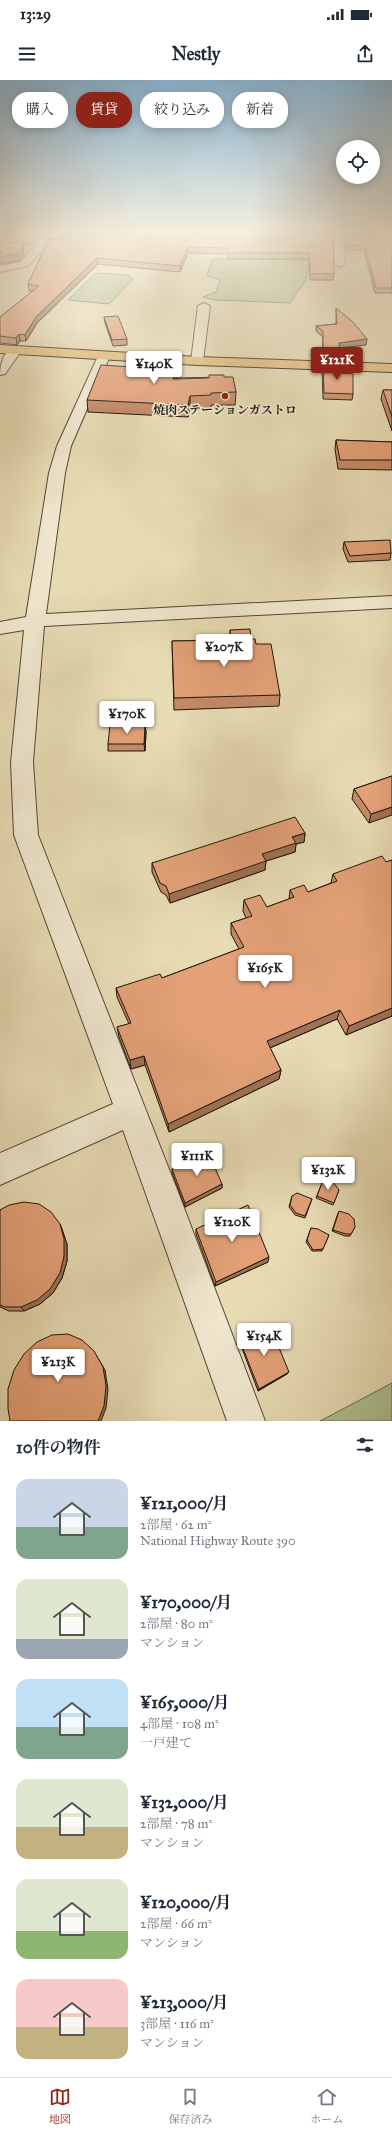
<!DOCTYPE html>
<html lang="ja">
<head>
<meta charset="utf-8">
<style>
	body { margin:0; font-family:"IM FELL Great Primer","Noto Serif JP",serif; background:#f6f6f7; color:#1f2937; height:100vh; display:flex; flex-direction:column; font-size:15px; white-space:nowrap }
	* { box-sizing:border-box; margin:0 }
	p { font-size:13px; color:#747a83 }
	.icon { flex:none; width:22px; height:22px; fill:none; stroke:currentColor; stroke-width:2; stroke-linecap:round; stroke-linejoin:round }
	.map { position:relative; height:1341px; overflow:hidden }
	.panel { display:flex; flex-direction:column; background:#fff; flex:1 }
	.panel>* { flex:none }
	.banner { position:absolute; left:12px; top:12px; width:368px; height:36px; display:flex; gap:8px }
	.controls { position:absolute; left:336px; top:60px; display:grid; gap:8px }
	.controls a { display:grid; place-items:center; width:44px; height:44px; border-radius:50%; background:#fff; box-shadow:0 2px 10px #0003; font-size:20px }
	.price { position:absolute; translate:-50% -34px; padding:0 9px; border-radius:4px; background:#fff; color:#222; font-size:13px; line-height:26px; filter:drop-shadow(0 1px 2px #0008) }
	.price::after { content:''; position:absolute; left:50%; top:24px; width:12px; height:9px; margin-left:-6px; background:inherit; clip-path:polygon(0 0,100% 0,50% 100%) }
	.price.active { background:#8f2418; color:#fff }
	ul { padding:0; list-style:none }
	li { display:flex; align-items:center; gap:12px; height:100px; padding:0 16px }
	li span { display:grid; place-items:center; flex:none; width:112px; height:80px; border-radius:12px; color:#555 }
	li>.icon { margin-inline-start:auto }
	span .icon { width:48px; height:48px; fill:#fffc; stroke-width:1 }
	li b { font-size:17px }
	h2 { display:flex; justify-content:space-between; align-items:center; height:48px; padding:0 16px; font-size:17px }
	.tag { padding:0 14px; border-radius:16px; background:#fff; box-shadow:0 2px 10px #0003; font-size:14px; line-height:36px }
	.tag.active { background:#8f2418; color:#fff }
	.status { display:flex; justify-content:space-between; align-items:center; height:28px; padding:0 20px; background:#fff; direction:ltr }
	.status svg { height:11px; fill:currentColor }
	header { display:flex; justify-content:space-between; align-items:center; height:52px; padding:0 16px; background:#fff; font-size:18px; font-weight:700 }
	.menu { display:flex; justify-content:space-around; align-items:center; height:56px; border-top:1px solid #e0e1e3; background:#fff; font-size:11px; color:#747a83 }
	.menu a { display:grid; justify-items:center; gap:2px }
	.menu .active { color:#8f2418 }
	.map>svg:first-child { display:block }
	.green { fill:#afc293; stroke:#686c4e }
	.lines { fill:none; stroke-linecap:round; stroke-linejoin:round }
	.minor-casing { stroke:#524835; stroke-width:2 }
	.highway-casing { stroke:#20160a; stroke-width:2 }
	.minor { fill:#f0e8cf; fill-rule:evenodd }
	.highway { fill:#e4be7a; fill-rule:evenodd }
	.wall { fill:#c48a67; stroke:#20160a }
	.shaded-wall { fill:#a07154; stroke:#20160a }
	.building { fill:#e4a178; stroke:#20160a }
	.poi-dot { fill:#8f2418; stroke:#f0e8cf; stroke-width:1.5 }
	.labels { text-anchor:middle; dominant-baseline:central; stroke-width:3.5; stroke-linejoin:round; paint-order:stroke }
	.far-poi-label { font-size:12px; font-weight:bold; fill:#20160a; stroke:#f0e8cf }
</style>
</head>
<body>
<div class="status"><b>13:29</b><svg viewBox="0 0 49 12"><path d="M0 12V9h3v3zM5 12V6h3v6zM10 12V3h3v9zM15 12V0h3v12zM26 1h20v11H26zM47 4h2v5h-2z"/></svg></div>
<header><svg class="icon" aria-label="menu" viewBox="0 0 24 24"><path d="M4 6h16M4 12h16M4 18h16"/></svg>Nestly<svg class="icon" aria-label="share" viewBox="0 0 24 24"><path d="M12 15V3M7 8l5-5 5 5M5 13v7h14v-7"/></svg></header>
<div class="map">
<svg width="392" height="1341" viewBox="0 0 392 1341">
	<rect width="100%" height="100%" fill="#e8dcb5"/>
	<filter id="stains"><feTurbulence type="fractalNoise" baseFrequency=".005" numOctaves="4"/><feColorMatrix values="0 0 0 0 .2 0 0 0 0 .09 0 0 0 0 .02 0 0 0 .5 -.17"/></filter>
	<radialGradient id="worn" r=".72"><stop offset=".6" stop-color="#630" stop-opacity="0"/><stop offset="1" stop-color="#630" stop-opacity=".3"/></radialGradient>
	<g class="green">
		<polygon points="0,152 49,152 43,158 0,158"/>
		<polygon points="212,179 310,180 306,200 290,223 214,220 203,217 216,212 220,200 207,196"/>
		<polygon points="96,193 127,195 133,199 109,224 68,220"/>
		<polygon points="392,1303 392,1341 320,1341 322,1340"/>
	</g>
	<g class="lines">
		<g class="minor-casing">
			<g id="minor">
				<polygon points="48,152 58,152 55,156 147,153 152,156 147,159 49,162 28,186 0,192 0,186 20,182 38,163 0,164 0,158 43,157"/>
				<polygon points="303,154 392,155 392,161 344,160 345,184 340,187 335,184 334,160 299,159 299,155"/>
				<polygon points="204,223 210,226 203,281 197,285 191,281 198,226"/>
				<path d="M16 266 22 270 5 294 0 295C0 284 4 269 16 266Z"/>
				<polygon points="104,272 110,276 71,366 65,393 46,534 392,516 392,528 44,546 33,682 38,755 178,1112 265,1341 227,1341 123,1050 0,1105 0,1073 113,1024 14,755 11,682 24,550 0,554 0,542 26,537 49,393 57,366 98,276"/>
			</g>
		</g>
		<g class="highway-casing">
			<polygon id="highway" points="0,265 197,277 392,284 392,292 197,285 0,273"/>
		</g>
		<use href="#minor" class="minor"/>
		<use href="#highway" class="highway"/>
	</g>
	<g class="wall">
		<polygon points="60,152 192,152 61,155"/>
		<polygon points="196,152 392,152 392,154"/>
		<polygon points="333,156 334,194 333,200 310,200 309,179 228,179 228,174 188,173 180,192 98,184 37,243 26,261 20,261 17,265 0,263 0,237 33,211 29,211 28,204 49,159"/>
		<polygon points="346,158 392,158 392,213 375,213 364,170 346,170"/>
		<polygon points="336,228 366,265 339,268 340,275 339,281 322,280 323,257 316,251 316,246 336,244"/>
		<polygon points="104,237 127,259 127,265 113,266 105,243"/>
		<polygon points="323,285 340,293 353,314 352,320 323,319 322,291"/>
		<polygon points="224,297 236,312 235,325 211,325 211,328 190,328 188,337 88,332 87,320 177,298"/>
		<polygon points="383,310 392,310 392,351 381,319"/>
		<polygon points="336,360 392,362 392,390 338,389 335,369"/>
		<polygon points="344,462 391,473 390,480 348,482 343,469"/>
		<polygon points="230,550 251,559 256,564 280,615 279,626 174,630 172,561 230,560"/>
		<polygon points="145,646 146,652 145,671 108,671 108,664"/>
		<polygon points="392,696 369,743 352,719 354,709"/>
		<polygon points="305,753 304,762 296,764 295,772 266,781 265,790 170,823 166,815 161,812 152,792 152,783"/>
		<polygon points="392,780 392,936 346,955 337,939 270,968 281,990 279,999 169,1052 145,985 131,989 119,957 117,947 129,944 117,917 116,908 162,898 239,869 231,854 231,843 246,838 243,831 244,820 267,827 289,819 290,810 308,812 331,803 333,794 386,782"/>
		<polygon points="172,1089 222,1104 222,1108 185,1127 172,1093"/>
		<polygon points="322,1103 339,1110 333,1125 316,1118"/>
		<polygon points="292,1116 312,1119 305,1138 295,1135 289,1127"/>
		<polygon points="0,1130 60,1144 62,1149 67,1164 67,1181 62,1198 53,1213 40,1224 24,1231 9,1231 0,1227"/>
		<polygon points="338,1133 355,1147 350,1156 345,1156 332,1151"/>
		<polygon points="311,1148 329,1155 322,1171 312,1171 306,1162"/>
		<polygon points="196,1149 268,1182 215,1206 196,1154"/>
		<polygon points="240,1261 289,1292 287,1294 258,1311 240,1263"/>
	</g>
	<g class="shaded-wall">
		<polygon points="23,162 24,175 19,181 0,184 0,177"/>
		<polygon points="188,167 188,173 180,192 180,186"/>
		<polygon points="97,178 98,184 37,243 26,261 25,255 36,237"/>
		<polygon points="19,254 20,261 17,265 16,258"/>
		<polygon points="367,259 366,265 338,268 339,263"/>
		<polygon points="177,286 177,298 173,299"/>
		<polygon points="190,316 190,328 188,337 188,325"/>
		<polygon points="145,646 146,652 145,671 144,664"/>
		<polygon points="392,727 392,735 369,743 371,734"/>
		<polygon points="305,753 304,762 296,764 295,772 266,781 265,790 170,823 169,814 262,774 292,757"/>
		<polygon points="392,928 392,936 346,955 349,946"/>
		<polygon points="340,930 337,939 265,970 267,961"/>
		<polygon points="144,976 145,985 131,989 130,980"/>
		<polygon points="281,990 279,999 169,1052 168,1044"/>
		<polygon points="222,1104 222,1108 185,1127 185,1123"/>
		<polygon points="60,1144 62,1149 67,1164 67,1181 62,1198 53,1213 40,1224 24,1231 21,1227"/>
		<polygon points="269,1177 268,1182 215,1206 216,1202"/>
		<polygon points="96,1275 105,1290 108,1309 106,1328 101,1341 98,1341"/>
		<polygon points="289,1292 287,1294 258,1311 259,1309"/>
	</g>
	<g class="building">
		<polygon points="193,155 333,156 334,194 310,194 309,173 228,173 228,168 188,167 180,186 97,178 36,237 25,255 19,254 16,258 0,256 0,237 39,206 28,204 49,159"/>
		<polygon points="346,158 392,158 392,208 376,208 365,166 346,165"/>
		<polygon points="23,162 23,168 18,173 0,177 0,163"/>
		<polygon points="336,228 352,241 367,259 339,263 340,275 323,274 323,251 316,246 337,244"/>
		<polygon points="118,236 127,259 112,260 104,237"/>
		<polygon points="101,285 149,288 150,285 177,286 173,299 209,298 209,295 224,295 224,297 233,297 236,312 211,313 211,315 190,316 188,325 87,320"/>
		<polygon points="323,285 340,286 340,293 353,294 353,314 324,313"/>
		<polygon points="383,310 392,310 392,337"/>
		<polygon points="336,360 392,362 392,380 340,380"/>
		<polygon points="390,460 391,473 350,476 344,462"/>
		<polygon points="250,549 251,559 255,559 256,564 271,564 280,615 174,618 172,561 231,560 230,550"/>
		<polygon points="110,645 145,646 144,664 108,664"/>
		<polygon points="392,696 392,727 371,734 354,709"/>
		<polygon points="295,737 305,753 292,757 296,763 262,774 266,781 169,814 166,806 160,803 152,783"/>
		<polygon points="382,776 386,782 392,780 392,928 349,946 340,930 267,961 281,990 168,1044 144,976 130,980 117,947 131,943 116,908 160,894 162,898 244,867 231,843 252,836 244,820 260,815 267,827 294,817 290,810 304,805 308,812 337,801 333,794"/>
		<polygon points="208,1072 222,1104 185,1123 172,1089"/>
		<polygon points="328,1100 333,1102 339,1110 334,1123 317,1116 322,1103"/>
		<polygon points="297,1113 312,1119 305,1136 296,1133 290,1125 292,1116"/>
		<polygon points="24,1122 39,1124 51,1132 60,1144 64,1159 64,1176 60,1193 50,1209 37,1220 21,1227 5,1227 0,1225 0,1130 9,1125"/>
		<polygon points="248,1125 269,1177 216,1202 196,1149"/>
		<polygon points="339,1131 349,1134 354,1139 355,1147 351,1154 346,1154 333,1150"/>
		<polygon points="311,1148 318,1149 329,1155 323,1169 313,1170 307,1160"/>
		<polygon points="270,1246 289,1292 259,1309 240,1261"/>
		<polygon points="68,1254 82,1260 94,1271 103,1287 106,1306 104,1326 98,1341 10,1341 8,1329 8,1309 14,1290 24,1274 37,1262 52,1255"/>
	</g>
	<linearGradient id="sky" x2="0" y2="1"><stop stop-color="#89b6d5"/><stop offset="0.45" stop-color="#f5efde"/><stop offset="1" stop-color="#f5efde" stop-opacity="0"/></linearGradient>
	<rect width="392" height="339" fill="url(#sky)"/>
	<circle class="poi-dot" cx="225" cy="316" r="4"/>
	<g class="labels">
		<g class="far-poi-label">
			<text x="225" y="330">焼肉ステーションガストロ</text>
		</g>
	</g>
	<rect width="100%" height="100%" filter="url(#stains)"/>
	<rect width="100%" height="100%" fill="url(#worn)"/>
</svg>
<div class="controls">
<a><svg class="icon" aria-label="locate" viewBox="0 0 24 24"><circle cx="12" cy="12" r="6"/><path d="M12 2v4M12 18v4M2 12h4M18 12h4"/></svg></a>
</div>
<b class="price active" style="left:337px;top:301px">¥121K</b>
<b class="price" style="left:154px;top:305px">¥140K</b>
<b class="price" style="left:224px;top:588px">¥207K</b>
<b class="price" style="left:127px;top:655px">¥170K</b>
<b class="price" style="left:265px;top:909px">¥165K</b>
<b class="price" style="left:197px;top:1097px">¥111K</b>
<b class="price" style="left:328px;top:1111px">¥132K</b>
<b class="price" style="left:232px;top:1163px">¥120K</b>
<b class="price" style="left:264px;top:1277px">¥154K</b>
<b class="price" style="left:58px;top:1303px">¥213K</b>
<div class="banner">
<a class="tag">購入</a>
<a class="tag active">賃貸</a>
<a class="tag">絞り込み</a>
<a class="tag">新着</a>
</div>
</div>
<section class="panel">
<h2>10件の物件<svg class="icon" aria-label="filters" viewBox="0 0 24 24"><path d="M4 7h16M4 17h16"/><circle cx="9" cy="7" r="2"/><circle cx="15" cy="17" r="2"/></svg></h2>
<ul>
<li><span style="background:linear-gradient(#c9d6e8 60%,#7fa58c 0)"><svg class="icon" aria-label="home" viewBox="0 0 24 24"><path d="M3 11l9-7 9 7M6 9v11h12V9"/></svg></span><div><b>¥121,000/月</b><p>2部屋 · 62 m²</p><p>National Highway Route 390</p></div></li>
<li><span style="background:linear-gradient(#dfe7d0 75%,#9aa5b1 0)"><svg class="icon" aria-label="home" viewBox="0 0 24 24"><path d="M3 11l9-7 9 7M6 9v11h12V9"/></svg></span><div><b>¥170,000/月</b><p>2部屋 · 80 m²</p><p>マンション</p></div></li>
<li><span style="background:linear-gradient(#bfe0f5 60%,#7fa58c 0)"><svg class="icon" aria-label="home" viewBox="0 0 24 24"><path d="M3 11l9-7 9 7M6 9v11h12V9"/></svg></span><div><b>¥165,000/月</b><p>4部屋 · 108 m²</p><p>一戸建て</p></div></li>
<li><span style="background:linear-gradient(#dfe7d0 60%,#c2b280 0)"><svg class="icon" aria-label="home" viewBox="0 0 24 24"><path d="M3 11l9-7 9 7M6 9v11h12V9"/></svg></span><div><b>¥132,000/月</b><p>2部屋 · 78 m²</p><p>マンション</p></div></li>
<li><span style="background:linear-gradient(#dfe7d0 65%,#8fb573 0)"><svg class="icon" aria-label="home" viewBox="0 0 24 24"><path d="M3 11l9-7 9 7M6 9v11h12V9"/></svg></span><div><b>¥120,000/月</b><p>2部屋 · 66 m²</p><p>マンション</p></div></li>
<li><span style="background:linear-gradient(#f6c9c9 60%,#c2b280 0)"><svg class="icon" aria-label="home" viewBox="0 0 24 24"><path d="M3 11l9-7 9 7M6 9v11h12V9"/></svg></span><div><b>¥213,000/月</b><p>3部屋 · 116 m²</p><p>マンション</p></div></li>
</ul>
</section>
<nav class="menu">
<a class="active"><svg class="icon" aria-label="map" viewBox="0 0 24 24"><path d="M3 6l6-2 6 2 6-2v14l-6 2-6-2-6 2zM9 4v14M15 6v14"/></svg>地図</a>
<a><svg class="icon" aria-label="saved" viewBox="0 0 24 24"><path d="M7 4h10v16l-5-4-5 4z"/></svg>保存済み</a>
<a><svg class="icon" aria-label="home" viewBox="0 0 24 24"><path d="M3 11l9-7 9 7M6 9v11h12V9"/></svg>ホーム</a>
</nav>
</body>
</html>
